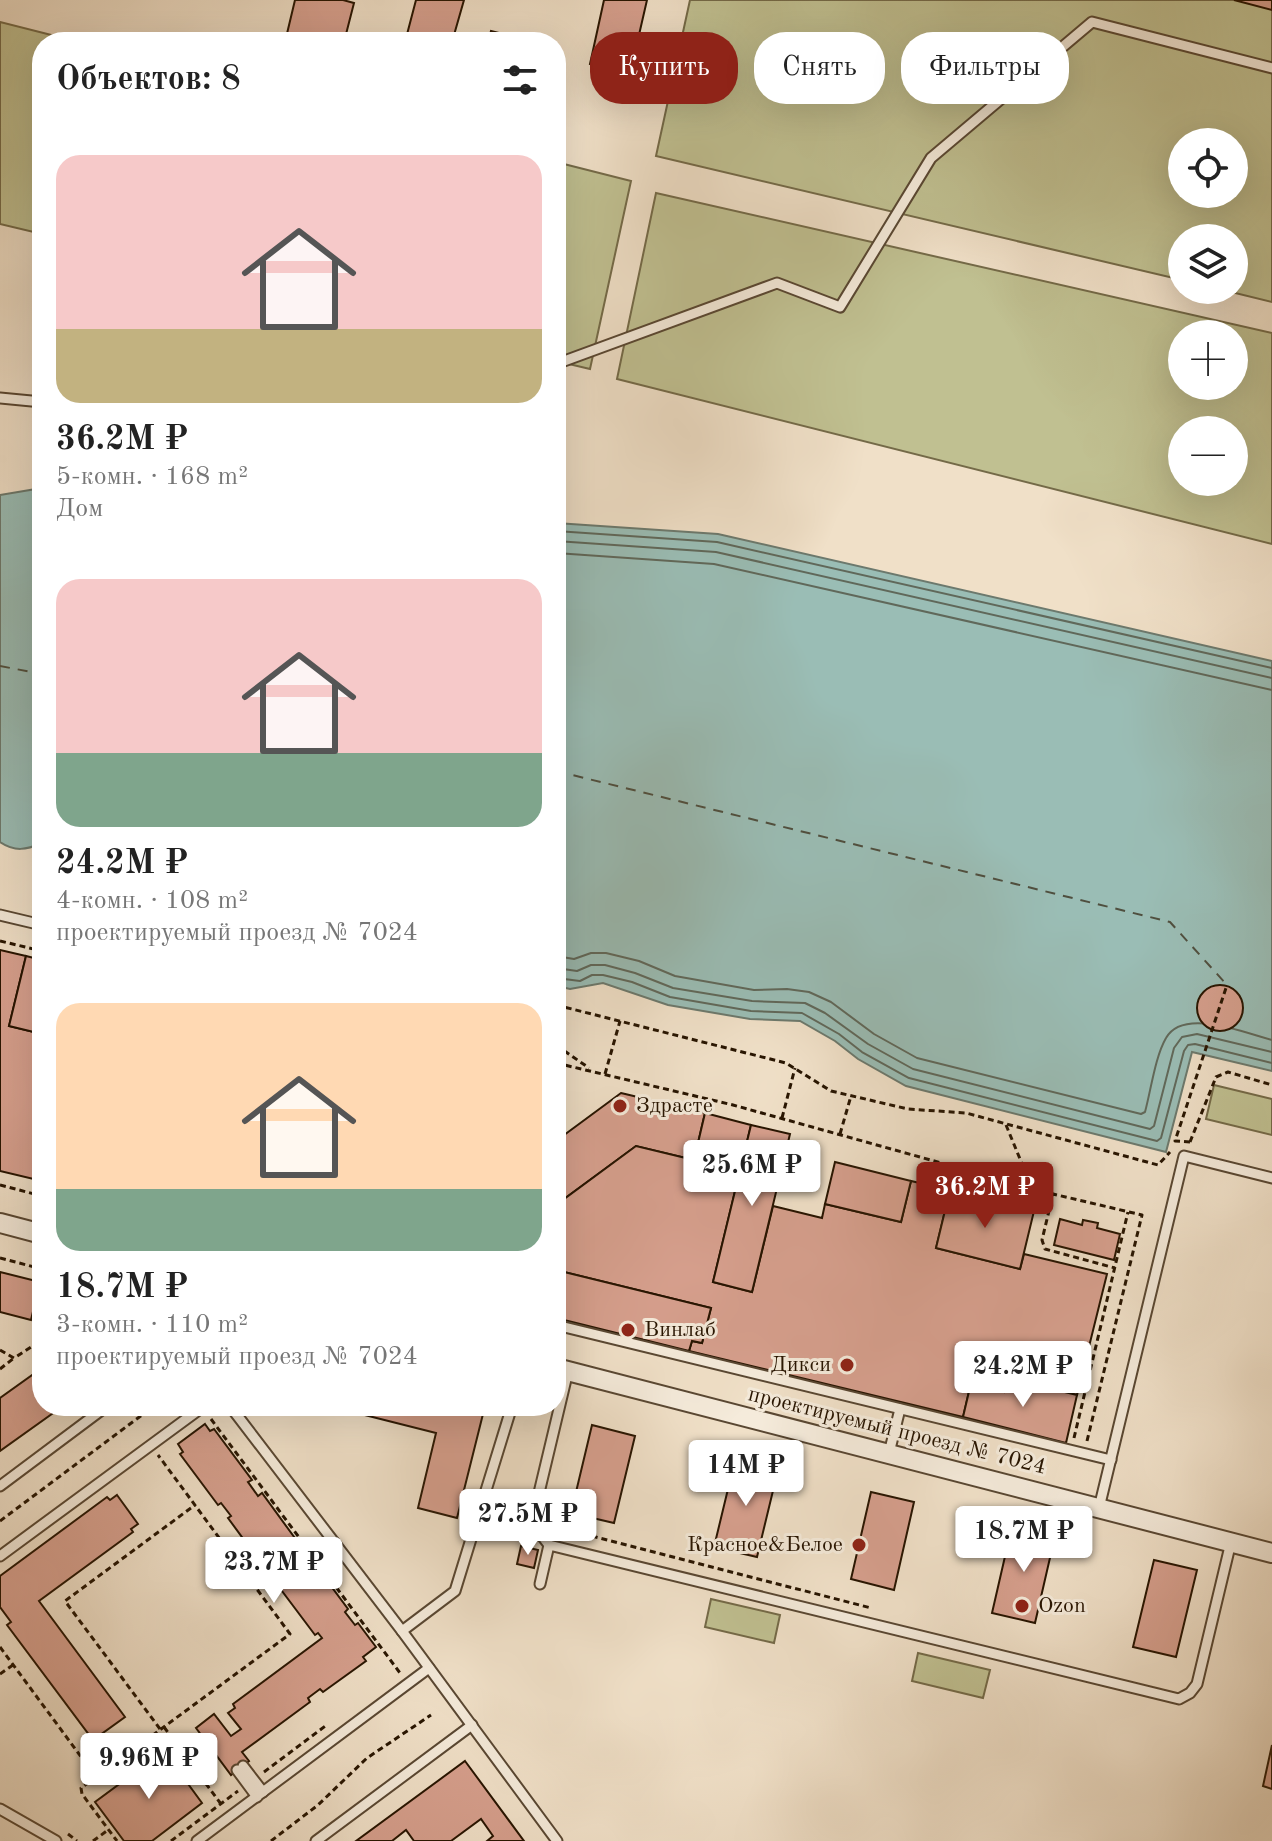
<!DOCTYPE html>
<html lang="ru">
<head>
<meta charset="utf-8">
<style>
	body { margin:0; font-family:"Old Standard TT",serif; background:#f6f6f6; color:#222; height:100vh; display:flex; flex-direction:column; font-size:30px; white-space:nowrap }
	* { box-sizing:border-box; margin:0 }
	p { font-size:26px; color:#767676 }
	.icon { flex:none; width:44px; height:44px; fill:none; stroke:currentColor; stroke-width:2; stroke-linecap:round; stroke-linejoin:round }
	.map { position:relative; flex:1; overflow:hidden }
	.details { position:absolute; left:32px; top:32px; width:534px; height:1384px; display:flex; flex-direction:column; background:#fff; border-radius:32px; box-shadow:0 8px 32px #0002 }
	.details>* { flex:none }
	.hud { position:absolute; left:590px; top:32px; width:562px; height:72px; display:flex; gap:16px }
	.fabs { position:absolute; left:1168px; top:128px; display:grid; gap:16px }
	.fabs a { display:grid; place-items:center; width:80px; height:80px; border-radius:50%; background:#fff; box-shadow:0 8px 32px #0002; font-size:40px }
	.price { position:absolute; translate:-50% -68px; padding:0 18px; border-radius:8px; background:#fff; color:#222; font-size:26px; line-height:52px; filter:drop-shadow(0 2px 4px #0008) }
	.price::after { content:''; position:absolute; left:50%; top:48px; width:24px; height:18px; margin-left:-12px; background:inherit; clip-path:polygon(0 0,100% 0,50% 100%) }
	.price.current { background:#8f2418; color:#fff }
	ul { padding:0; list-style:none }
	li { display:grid; align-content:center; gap:16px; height:424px; padding:0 24px }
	li span { display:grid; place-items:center; height:248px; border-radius:24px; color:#555 }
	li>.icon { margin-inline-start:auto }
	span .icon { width:144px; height:144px; fill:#fffc; stroke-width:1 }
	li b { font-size:34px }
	h2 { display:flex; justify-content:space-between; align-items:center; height:96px; padding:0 24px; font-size:34px }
	.pill { padding:0 28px; border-radius:32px; background:#fff; box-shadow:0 8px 32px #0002; font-size:28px; line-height:72px }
	.pill.current { background:#8f2418; color:#fff }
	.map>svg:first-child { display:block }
	.green { fill:#c0c091; stroke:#746a48; stroke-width:2; fill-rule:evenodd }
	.water { fill:#9abdb5; stroke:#6c796d; stroke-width:2 }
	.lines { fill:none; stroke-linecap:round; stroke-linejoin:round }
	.shore { stroke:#60685a; stroke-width:2 }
	.ferry { stroke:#4f4f3f; stroke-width:2; stroke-dasharray:10 8; stroke-linecap:butt }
	.building { fill:#d69f8d; stroke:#271400; stroke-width:2 }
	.service-casing { stroke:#594732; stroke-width:13 }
	.minor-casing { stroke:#594732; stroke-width:22 }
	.path { stroke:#271400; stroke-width:3; stroke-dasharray:6 4; stroke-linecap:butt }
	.service { stroke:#f5ebdb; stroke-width:9 }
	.minor { stroke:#f5ebdb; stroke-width:18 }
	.poi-dot { fill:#8f2418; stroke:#f5ebdb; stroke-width:3 }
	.labels { text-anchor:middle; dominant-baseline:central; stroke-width:6; stroke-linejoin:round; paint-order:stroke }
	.poi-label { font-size:22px; fill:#271400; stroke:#f5ebdb; text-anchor:start }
	.street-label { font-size:22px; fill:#271400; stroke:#f5ebdb }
</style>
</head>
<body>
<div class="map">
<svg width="1272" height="1841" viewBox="0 0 1272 1841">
	<rect width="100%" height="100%" fill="#f0e0c8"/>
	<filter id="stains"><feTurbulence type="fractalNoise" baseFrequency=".0025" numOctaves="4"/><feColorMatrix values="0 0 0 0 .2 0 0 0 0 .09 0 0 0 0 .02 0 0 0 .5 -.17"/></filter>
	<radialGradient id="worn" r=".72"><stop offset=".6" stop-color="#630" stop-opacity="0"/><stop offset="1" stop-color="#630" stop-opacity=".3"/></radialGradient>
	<g class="green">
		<path d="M690 0H1272V302L1223 290H1234V238H1182V280L656 156ZM1182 142H1234V194H1182Z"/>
		<polygon points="0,22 79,42 42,42 42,234 0,224"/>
		<polygon points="556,162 631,181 590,369 556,361"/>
		<path d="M656 193 1272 333V544L617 379ZM1182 334H1234V386H1182ZM1182 430H1234V482H1182Z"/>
		<polygon points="1214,1085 1272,1099 1272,1135 1206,1119"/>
		<polygon points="711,1599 780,1615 774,1643 705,1627"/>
		<polygon points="918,1653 990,1670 983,1698 912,1681"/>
	</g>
	<g class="water">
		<path d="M42 488V843C26 850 15 852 0 842V495Z"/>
		<polygon points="556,523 718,534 1272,661 1272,1071 1192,1052 1166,1152 906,1086 858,1059 835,1041 800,1021 750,1019 668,1005 603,983 570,989 557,986"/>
	</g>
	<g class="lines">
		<g class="shore">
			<polyline points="556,531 717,542 1272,668"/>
			<polyline points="556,541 716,552 1272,678"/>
			<polyline points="556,553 714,564 1272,690"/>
			<path d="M556 956 574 959 591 953H606L639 961 675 976 754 990 787 989 809 992 831 1002 874 1034 917 1058 1141 1114 1145 1112C1151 1090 1155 1057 1166 1038 1183 1007 1245 1033 1272 1040"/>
			<polyline points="556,968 577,971 591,965 605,965 635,973 673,988 752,1001 805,1003 825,1013 868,1044 913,1069 1150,1129 1154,1126 1174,1048 1182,1037 1197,1034 1272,1052"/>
			<polyline points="556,978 580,981 592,975 603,975 632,982 670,997 751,1011 802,1013 839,1034 862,1052 909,1078 1157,1141 1161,1138 1184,1051 1188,1045 1195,1044 1272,1063"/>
		</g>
		<g class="ferry">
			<polyline points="0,666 42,674"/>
			<polyline points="556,771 1170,922 1227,985"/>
		</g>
	</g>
	<g class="building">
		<polygon points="295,0 343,0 354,3 344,42 285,42"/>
		<polygon points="416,0 464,0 452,42 405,42"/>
		<polygon points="604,0 647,0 630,74 590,64"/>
		<polygon points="1234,0 1272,0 1272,10"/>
		<polygon points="491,31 534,42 488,42"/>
		<polygon points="0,950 26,956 9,1026 42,1034 42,1181 0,1171"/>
		<polygon points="26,956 42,960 42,1034 9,1026"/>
		<circle cx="1220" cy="1008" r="23"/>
		<polygon points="621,1093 705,1113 694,1160 636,1146 564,1199 556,1188 556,1141"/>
		<polygon points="705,1113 751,1125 713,1282 752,1292 773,1206 822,1218 825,1204 901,1222 911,1181 950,1190 936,1248 1020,1269 1024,1254 1107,1274 1077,1395 1007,1378 1004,1392 971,1383 963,1417 689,1351 692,1341 702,1343 711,1308 556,1270 556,1188 564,1199 636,1146 694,1160"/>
		<polygon points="751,1125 790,1134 752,1292 713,1282"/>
		<polygon points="835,1162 911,1181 901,1222 825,1204"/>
		<polygon points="950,1190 1034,1211 1020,1269 936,1248"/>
		<polygon points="1060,1219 1082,1225 1083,1220 1098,1223 1097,1228 1120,1234 1114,1260 1054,1245"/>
		<polygon points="556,1270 711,1308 702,1343 692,1341 689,1351 556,1318"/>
		<polygon points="0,1272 40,1282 31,1320 0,1312"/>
		<polygon points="42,1368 42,1406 63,1406 0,1451 0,1398"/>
		<polygon points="1007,1378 1077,1395 1066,1443 963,1417 971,1383 1004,1392"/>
		<polygon points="329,1406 485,1406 457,1518 418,1508 436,1433"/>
		<polygon points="205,1424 210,1431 214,1429 252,1480 248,1482 258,1496 262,1493 300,1545 296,1548 298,1551 305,1561 310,1558 348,1609 345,1612 355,1625 358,1623 376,1647 363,1657 366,1661 323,1692 320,1689 308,1698 310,1702 242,1752 249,1761 231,1775 196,1728 214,1714 231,1736 241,1729 228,1713 235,1708 233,1704 322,1638 318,1633 315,1635 276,1583 279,1581 269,1568 266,1570 228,1518 231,1516 221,1503 218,1505 180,1454 183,1452 178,1444"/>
		<polygon points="592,1425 635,1436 614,1523 571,1513"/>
		<polygon points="735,1460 778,1470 757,1557 714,1547"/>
		<polygon points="871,1492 914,1502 894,1590 851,1579"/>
		<polygon points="117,1495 138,1524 131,1529 133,1532 39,1601 125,1717 93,1740 7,1625 11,1622 0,1607 0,1576 107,1497 110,1500"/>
		<polygon points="1012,1526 1055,1536 1035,1623 992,1613"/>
		<polygon points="521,1546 538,1550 534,1568 517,1564"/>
		<polygon points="1154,1560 1197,1570 1176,1657 1133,1647"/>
		<polygon points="1272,1745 1272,1789 1263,1786"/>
		<polygon points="164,1751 202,1803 152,1841 124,1841 95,1802"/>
		<polygon points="465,1761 524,1841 487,1841 493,1836 481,1819 451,1841 414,1841 406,1830 392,1841 356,1841"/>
	</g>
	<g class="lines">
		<g class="service-casing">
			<g id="service">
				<polyline points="556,364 777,283 840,307 931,158 1092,22 1272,68"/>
				<polyline points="0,398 42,402"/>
				<polyline points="0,915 42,925"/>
				<polyline points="556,1325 1111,1460"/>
				<polyline points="568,1371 533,1518 535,1527 549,1545 1179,1699 1190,1693 1197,1684 1231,1542"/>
				<polyline points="230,1406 402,1631 557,1841"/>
				<polyline points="889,1453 900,1409"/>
				<polyline points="0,1486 107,1406"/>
				<polyline points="1099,1508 1184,1156 1272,1178"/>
				<polyline points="0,1556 204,1406"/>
				<polyline points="540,1584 549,1545"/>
				<polyline points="402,1631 455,1591 512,1406"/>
				<polyline points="243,1766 263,1792"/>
				<polyline points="237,1770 257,1797"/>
				<polyline points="0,1809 56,1841"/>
				<polyline points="197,1841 429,1668"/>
				<polyline points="316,1841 472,1725"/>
			</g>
		</g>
		<g class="minor-casing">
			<g id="minor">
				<polyline points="0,1223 42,1234"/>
				<polyline points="556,1368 1272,1553"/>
			</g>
		</g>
		<g class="path">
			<polyline points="0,941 42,951"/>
			<polyline points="556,1005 786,1063 831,1091 908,1109 966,1113 1158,1165 1170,1152"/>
			<polyline points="556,1016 560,1016 564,1007"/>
			<polyline points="556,1045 589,1068"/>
			<polyline points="556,1063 733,1105 1053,1194"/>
			<polyline points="605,1074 620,1021"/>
			<polyline points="782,1118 795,1068"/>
			<polyline points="1006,1125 1032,1188"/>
			<polyline points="840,1134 851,1096"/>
			<polyline points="1190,1142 1175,1141 1227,985"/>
			<polyline points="1190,1142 1216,1077 1228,1072 1272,1085"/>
			<polyline points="0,1185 42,1196"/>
			<polyline points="0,1258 42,1269"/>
			<polyline points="0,1350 14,1358 42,1340"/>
			<polyline points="0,1369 14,1358"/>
			<polyline points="211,1419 400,1673"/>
			<polyline points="1074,1438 1128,1212"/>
			<polyline points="1087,1441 1142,1215 1053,1194 1042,1240 1045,1249 1115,1268"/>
			<polyline points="0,1521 154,1406"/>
			<polyline points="553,1526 871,1608"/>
			<polyline points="0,1647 96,1777 81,1788 82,1794 117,1841"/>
			<polyline points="0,1674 13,1665"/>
			<polyline points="164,1727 221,1804"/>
			<polyline points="160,1729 65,1601 195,1505"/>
			<polyline points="264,1772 328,1724"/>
			<polyline points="96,1777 290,1634 158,1455"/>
			<polyline points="68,1834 77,1841"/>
			<polyline points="93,1841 108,1830"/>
			<polyline points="171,1841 238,1791"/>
			<polyline points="271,1841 318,1805 367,1758 431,1715"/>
		</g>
		<use href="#service" class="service"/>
		<use href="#minor" class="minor"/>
	</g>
	<g class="poi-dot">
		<circle cx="620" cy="1106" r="8"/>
		<circle cx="628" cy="1330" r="8"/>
		<circle cx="847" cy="1365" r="8"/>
		<circle cx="859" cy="1545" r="8"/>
		<circle cx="1022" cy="1606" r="8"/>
	</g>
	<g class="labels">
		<g class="poi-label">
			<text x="636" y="1106">Здрасте</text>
			<text x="644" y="1330">Винлаб</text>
			<text x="831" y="1365" text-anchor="end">Дикси</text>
			<text x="843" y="1545" text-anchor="end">Красное&amp;Белое</text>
			<text x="1038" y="1606">Ozon</text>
		</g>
		<g class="street-label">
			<text transform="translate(897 1431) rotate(14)">проектируемый проезд № 7024</text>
		</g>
	</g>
	<rect width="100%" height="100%" filter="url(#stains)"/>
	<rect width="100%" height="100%" fill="url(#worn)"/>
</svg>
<div class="fabs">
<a><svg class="icon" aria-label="locate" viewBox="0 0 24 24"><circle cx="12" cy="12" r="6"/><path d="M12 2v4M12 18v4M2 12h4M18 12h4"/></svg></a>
<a><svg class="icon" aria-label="layers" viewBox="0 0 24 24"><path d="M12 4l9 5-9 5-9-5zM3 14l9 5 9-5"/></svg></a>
<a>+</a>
<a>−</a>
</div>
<b class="price" style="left:752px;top:1208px">25.6M ₽</b>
<b class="price current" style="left:985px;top:1230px">36.2M ₽</b>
<b class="price" style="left:1023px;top:1409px">24.2M ₽</b>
<b class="price" style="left:746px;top:1508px">14M ₽</b>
<b class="price" style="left:528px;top:1557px">27.5M ₽</b>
<b class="price" style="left:1024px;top:1574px">18.7M ₽</b>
<b class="price" style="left:274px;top:1605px">23.7M ₽</b>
<b class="price" style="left:149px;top:1801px">9.96M ₽</b>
<div class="hud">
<a class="pill current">Купить</a>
<a class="pill">Снять</a>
<a class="pill">Фильтры</a>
</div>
<section class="details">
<h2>Объектов: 8<svg class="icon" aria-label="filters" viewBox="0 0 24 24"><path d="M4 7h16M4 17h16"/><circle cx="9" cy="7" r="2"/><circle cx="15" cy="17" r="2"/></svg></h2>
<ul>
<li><span style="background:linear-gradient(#f6c9c9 70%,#c2b280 0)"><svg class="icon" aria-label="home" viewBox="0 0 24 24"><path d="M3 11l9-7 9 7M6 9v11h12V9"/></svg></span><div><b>36.2M ₽</b><p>5-комн. · 168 m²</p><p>Дом</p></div></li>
<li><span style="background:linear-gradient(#f6c9c9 70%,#7fa58c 0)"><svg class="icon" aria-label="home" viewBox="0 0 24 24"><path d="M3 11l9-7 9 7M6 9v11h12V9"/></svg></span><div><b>24.2M ₽</b><p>4-комн. · 108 m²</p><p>проектируемый проезд № 7024</p></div></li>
<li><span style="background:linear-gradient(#ffd9b3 75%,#7fa58c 0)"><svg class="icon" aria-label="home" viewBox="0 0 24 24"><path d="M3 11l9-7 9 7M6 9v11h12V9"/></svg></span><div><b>18.7M ₽</b><p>3-комн. · 110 m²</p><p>проектируемый проезд № 7024</p></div></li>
</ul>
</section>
</div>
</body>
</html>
